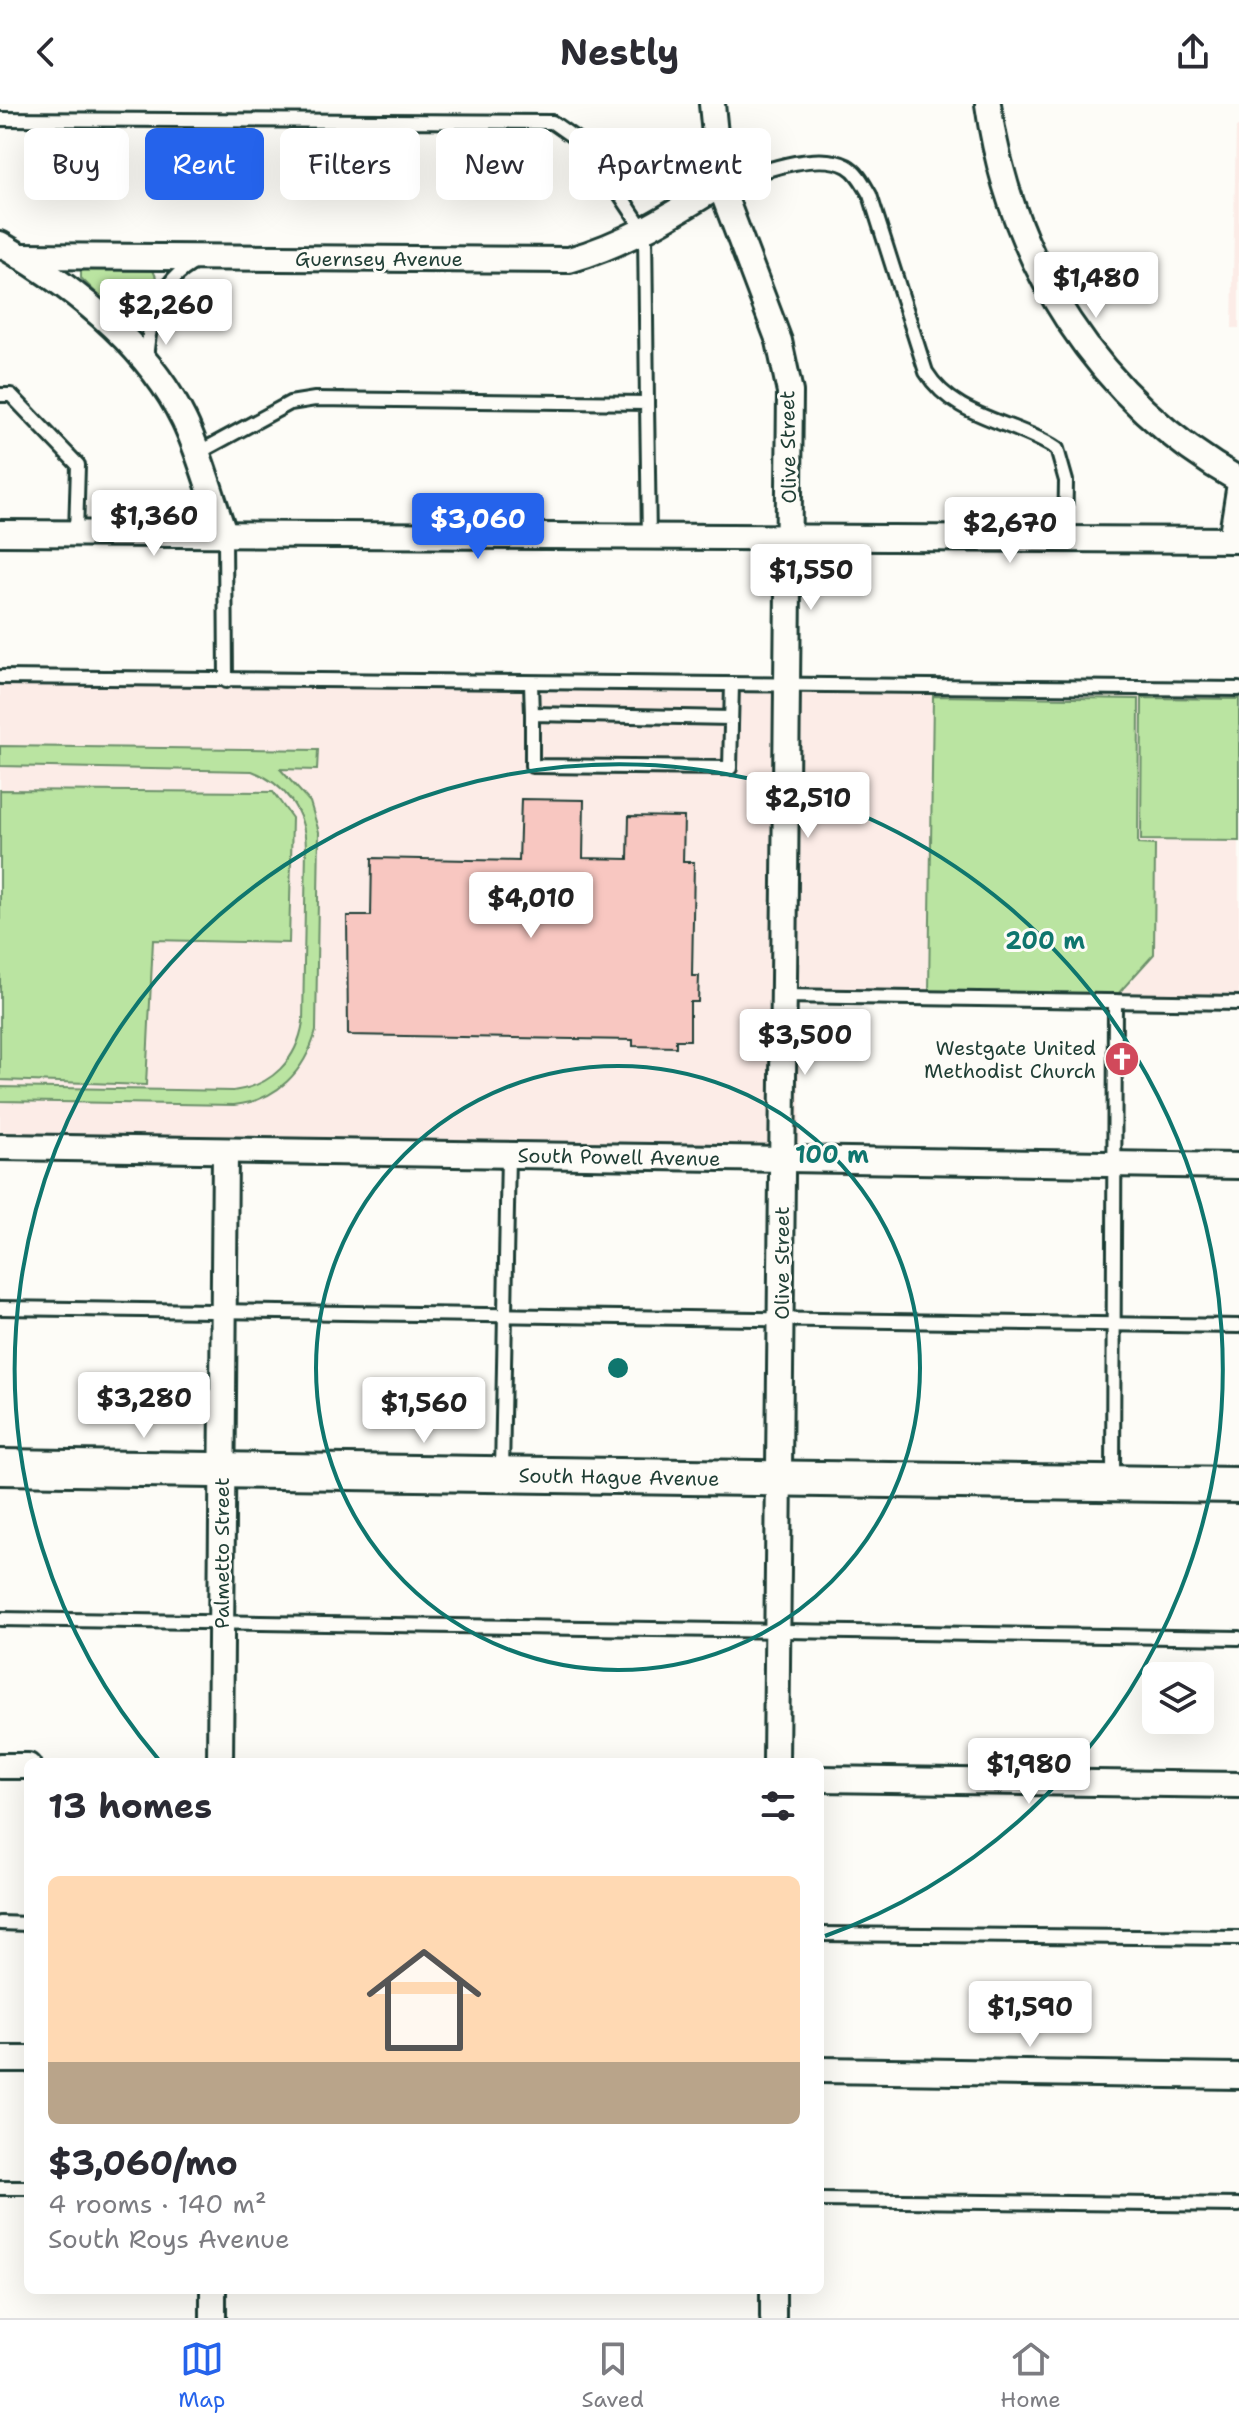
<!DOCTYPE html>
<html lang="en">
<head>
<meta charset="utf-8">
<style>
	body { margin:0; font-family:"Shantell Sans",sans-serif; background:#f2f2f3; color:#2b2b33; height:100vh; display:flex; flex-direction:column; font-size:30px; white-space:nowrap }
	* { box-sizing:border-box; margin:0 }
	p { font-size:26px; color:#7c7c81 }
	.icon { flex:none; width:44px; height:44px; fill:none; stroke:currentColor; stroke-width:2; stroke-linecap:round; stroke-linejoin:round }
	.map { position:relative; flex:1; overflow:hidden }
	.side { position:absolute; left:24px; top:1654px; width:800px; height:536px; display:flex; flex-direction:column; background:#fff; border-radius:12px; box-shadow:0 8px 32px #0002 }
	.side>* { flex:none }
	.guide { position:absolute; left:24px; top:24px; width:800px; height:72px; display:flex; gap:16px }
	.tools { position:absolute; left:1142px; top:1558px; display:grid; gap:16px }
	.tools a { display:grid; place-items:center; width:72px; height:72px; border-radius:12px; background:#fff; box-shadow:0 8px 32px #0002; font-size:40px }
	.price { position:absolute; translate:-50% -68px; padding:0 18px; border-radius:8px; background:#fff; color:#222; font-size:26px; line-height:52px; filter:drop-shadow(0 2px 4px #0008) }
	.price::after { content:''; position:absolute; left:50%; top:48px; width:24px; height:18px; margin-left:-12px; background:inherit; clip-path:polygon(0 0,100% 0,50% 100%) }
	.price.active { background:#2563eb; color:#fff }
	ul { padding:0; list-style:none }
	li { display:grid; align-content:center; gap:16px; height:424px; padding:0 24px }
	li+li { border-top:2px solid #e1e1e2 }
	li span { display:grid; place-items:center; height:248px; border-radius:12px; color:#555 }
	li>.icon { margin-inline-start:auto }
	span .icon { width:144px; height:144px; fill:#fffc; stroke-width:1 }
	li b { font-size:34px }
	h2 { display:flex; justify-content:space-between; align-items:center; height:96px; padding:0 24px; font-size:34px }
	.pill { padding:0 28px; border-radius:12px; background:#fff; box-shadow:0 8px 32px #0002; font-size:28px; line-height:72px }
	.pill.active { background:#2563eb; color:#fff }
	header { display:flex; justify-content:space-between; align-items:center; height:104px; padding:0 24px; background:#fff; font-size:36px; font-weight:700 }
	.tab-bar { display:flex; justify-content:space-around; align-items:center; height:112px; border-top:2px solid #e1e1e2; background:#fff; font-size:22px; color:#7c7c81 }
	.tab-bar a { display:grid; justify-items:center; gap:4px }
	.tab-bar .active { color:#2563eb }
	.map>svg:first-child { display:block }
	.built { fill:#fcece7 }
	.green { fill:#bae4a1; stroke:#6c906a; stroke-width:2 }
	.building { fill:#f8c7c1; stroke:#1f3d34; stroke-width:2 }
	.lines { fill:none; stroke-linecap:round; stroke-linejoin:round }
	.lane-casing { stroke:#1f3d34; stroke-width:18 }
	.street-casing { stroke:#1f3d34; stroke-width:30 }
	.secondary-casing { stroke:#1f3d34; stroke-width:40 }
	.lane { stroke:#fdfcf7; stroke-width:12 }
	.street { stroke:#fdfcf7; stroke-width:24 }
	.secondary { stroke:#fdfcf7; stroke-width:34 }
	.ring { fill:none; stroke:#0f766e; stroke-width:4 }
	.labels { text-anchor:middle; dominant-baseline:central; stroke-width:6; stroke-linejoin:round; paint-order:stroke }
	.street-label { font-size:20px; fill:#1f3d34; stroke:#fdfcf7 }
	.poi-label { font-size:20px; fill:#1f3d34; stroke:#fdfcf7; text-anchor:end }
	.centre { fill:#0f766e; stroke:#fdfcf7; stroke-width:4 }
	.ring-label { font-size:24px; text-anchor:middle; font-weight:bold; fill:#0f766e; stroke:#fdfcf7; stroke-width:6; stroke-linejoin:round; paint-order:stroke }
</style>
</head>
<body>
<header><svg class="icon" aria-label="back" viewBox="0 0 24 24"><path d="M15 5l-7 7 7 7"/></svg>Nestly<svg class="icon" aria-label="share" viewBox="0 0 24 24"><path d="M12 15V3M7 8l5-5 5 5M5 13v7h14v-7"/></svg></header>
<div class="map">
<svg width="1239" height="2214" viewBox="0 0 1239 2214">
	<rect width="100%" height="100%" fill="#fdfcf7"/>
	<filter id="ink" filterUnits="userSpaceOnUse"><feTurbulence type="fractalNoise" baseFrequency=".0125" numOctaves="2"/><feDisplacementMap in="SourceGraphic" scale="16" xChannelSelector="R" yChannelSelector="G"/><feConvolveMatrix kernelMatrix="1 2 1 2 8 2 1 2 1" color-interpolation-filters="sRGB"/></filter>
	<g filter="url(#ink)">
		<g class="built">
			<polygon points="1236,23 1239,23 1239,224 1232,224"/>
			<polygon points="0,569 786,574 1239,583 1239,904 799,902 800,1046 0,1035"/>
		</g>
		<g class="green">
			<polygon points="152,164 156,173 129,221 81,174 81,167 88,165"/>
			<polygon points="933,592 1139,595 1138,740 1155,741 1154,850 1117,891 929,889"/>
			<polygon points="1142,594 1239,595 1239,737 1141,736"/>
			<path d="M0 642 318 646 317 666 280 665 310 698 319 728 316 927C305 967 277 997 234 1001L0 997V983L233 987C272 982 297 956 303 918L306 743C305 707 285 680 252 667L0 662Z"/>
			<polygon points="0,686 273,688 292,714 289,839 153,836 146,981 0,976"/>
		</g>
		<polygon class="building" points="521,695 584,696 583,754 628,755 629,712 684,713 683,758 694,758 692,872 699,872 698,898 690,898 690,936 676,936 676,943 633,942 633,936 348,931 347,812 371,812 372,754 519,757"/>
		<g class="lines">
			<g class="lane-casing">
				<g id="lane">
					<polyline points="0,15 552,18 589,44 645,128 647,299"/>
					<path d="M720 81C753 71 815 45 847 62 858 68 864 81 870 91L926 268C955 315 1013 316 1057 345L1066 377 1065 438"/>
					<path d="M146 256C149 217 158 177 196 158"/>
					<polyline points="0,291 11,291 78,361 76,430"/>
					<polyline points="196,350 290,299 315,295 647,299 649,435"/>
					<polyline points="225,431 226,577"/>
					<polyline points="0,573 1239,585"/>
					<polyline points="531,580 532,610"/>
					<polyline points="731,614 532,610 532,662 730,664 732,580"/>
					<polyline points="782,892 1239,899"/>
					<polyline points="0,1204 1239,1222"/>
					<polyline points="502,1368 508,1051"/>
					<polyline points="1113,1377 1115,897"/>
					<polyline points="0,1515 1239,1534"/>
					<polyline points="0,1819 28,1820"/>
					<polyline points="820,1830 1239,1834"/>
					<polyline points="0,2084 28,2084"/>
					<polyline points="820,2096 1239,2101"/>
				</g>
			</g>
			<g class="street-casing">
				<g id="street">
					<polyline points="712,0 720,81 779,237 790,288 776,1658"/>
					<path d="M988 0C1010 158 1099 297 1239 376"/>
					<path d="M0 140C72 182 146 239 184 316 201 351 211 393 225 431"/>
					<path d="M20 152 569 156C626 140 670 112 720 81"/>
					<polyline points="0,429 1239,436"/>
					<polyline points="1231,436 1239,386"/>
					<polyline points="0,1043 1239,1062"/>
					<polyline points="220,1658 225,1048"/>
					<polyline points="0,1662 28,1662"/>
					<polyline points="820,1675 1239,1681"/>
					<polyline points="0,1955 28,1955"/>
					<polyline points="820,1966 1239,1972"/>
					<polyline points="213,2214 213,2186"/>
					<polyline points="773,2214 773,2186"/>
				</g>
			</g>
			<g class="secondary-casing">
				<polyline id="secondary" points="0,1363 1239,1381"/>
			</g>
			<use href="#lane" class="lane"/>
			<use href="#street" class="street"/>
			<use href="#secondary" class="secondary"/>
		</g>
	</g>
	<g class="ring">
		<circle cx="618" cy="1264" r="302"/>
		<path d="M159 1656A604 604 0 1 1 825 1832"/>
	</g>
	<defs>
		<g id="church-disc" transform="scale(1.8)"><circle r="9.5" fill="#d1495b" stroke="#fdfcf7"/><path d="M-1.2-6h2.4v3.5h3.3v2.4h-3.3V6h-2.4V-.1h-3.3v-2.4h3.3Z" fill="#fff"/></g>
	</defs>
	<g fill-rule="evenodd">
		<use href="#church-disc" x="1122" y="955"/>
	</g>
	<g class="labels">
		<g class="street-label">
			<text x="379" y="155">Guernsey Avenue</text>
			<text transform="translate(788 343) rotate(-91)">Olive Street</text>
			<text transform="translate(619 1053) rotate(1)">South Powell Avenue</text>
			<text transform="translate(782 1159) rotate(-90)">Olive Street</text>
			<text transform="translate(619 1373) rotate(1)">South Hague Avenue</text>
			<text transform="translate(222 1449) rotate(-90)">Palmetto Street</text>
		</g>
		<g class="poi-label">
			<text x="1096" y="944">Westgate United<tspan x="1096" dy="23">Methodist Church</tspan></text>
		</g>
	</g>
	<circle cx="618" cy="1264" r="12" class="centre"/>
	<g class="ring-label">
		<text x="1045" y="845">200 m</text>
		<text x="832" y="1059">100 m</text>
	</g>
</svg>
<div class="tools">
<a><svg class="icon" aria-label="layers" viewBox="0 0 24 24"><path d="M12 4l9 5-9 5-9-5zM3 14l9 5 9-5"/></svg></a>
</div>
<b class="price" style="left:1096px;top:216px">$1,480</b>
<b class="price" style="left:166px;top:243px">$2,260</b>
<b class="price" style="left:154px;top:454px">$1,360</b>
<b class="price active" style="left:478px;top:457px">$3,060</b>
<b class="price" style="left:1010px;top:461px">$2,670</b>
<b class="price" style="left:811px;top:508px">$1,550</b>
<b class="price" style="left:808px;top:736px">$2,510</b>
<b class="price" style="left:531px;top:836px">$4,010</b>
<b class="price" style="left:805px;top:973px">$3,500</b>
<b class="price" style="left:144px;top:1336px">$3,280</b>
<b class="price" style="left:424px;top:1341px">$1,560</b>
<b class="price" style="left:1029px;top:1702px">$1,980</b>
<b class="price" style="left:1030px;top:1945px">$1,590</b>
<div class="guide">
<a class="pill">Buy</a>
<a class="pill active">Rent</a>
<a class="pill">Filters</a>
<a class="pill">New</a>
<a class="pill">Apartment</a>
</div>
<section class="side">
<h2>13 homes<svg class="icon" aria-label="filters" viewBox="0 0 24 24"><path d="M4 7h16M4 17h16"/><circle cx="9" cy="7" r="2"/><circle cx="15" cy="17" r="2"/></svg></h2>
<ul>
<li><span style="background:linear-gradient(#ffd9b3 75%,#b9a48a 0)"><svg class="icon" aria-label="home" viewBox="0 0 24 24"><path d="M3 11l9-7 9 7M6 9v11h12V9"/></svg></span><div><b>$3,060/mo</b><p>4 rooms · 140 m²</p><p>South Roys Avenue</p></div></li>
</ul>
</section>
</div>
<nav class="tab-bar">
<a class="active"><svg class="icon" aria-label="map" viewBox="0 0 24 24"><path d="M3 6l6-2 6 2 6-2v14l-6 2-6-2-6 2zM9 4v14M15 6v14"/></svg>Map</a>
<a><svg class="icon" aria-label="saved" viewBox="0 0 24 24"><path d="M7 4h10v16l-5-4-5 4z"/></svg>Saved</a>
<a><svg class="icon" aria-label="home" viewBox="0 0 24 24"><path d="M3 11l9-7 9 7M6 9v11h12V9"/></svg>Home</a>
</nav>
</body>
</html>
